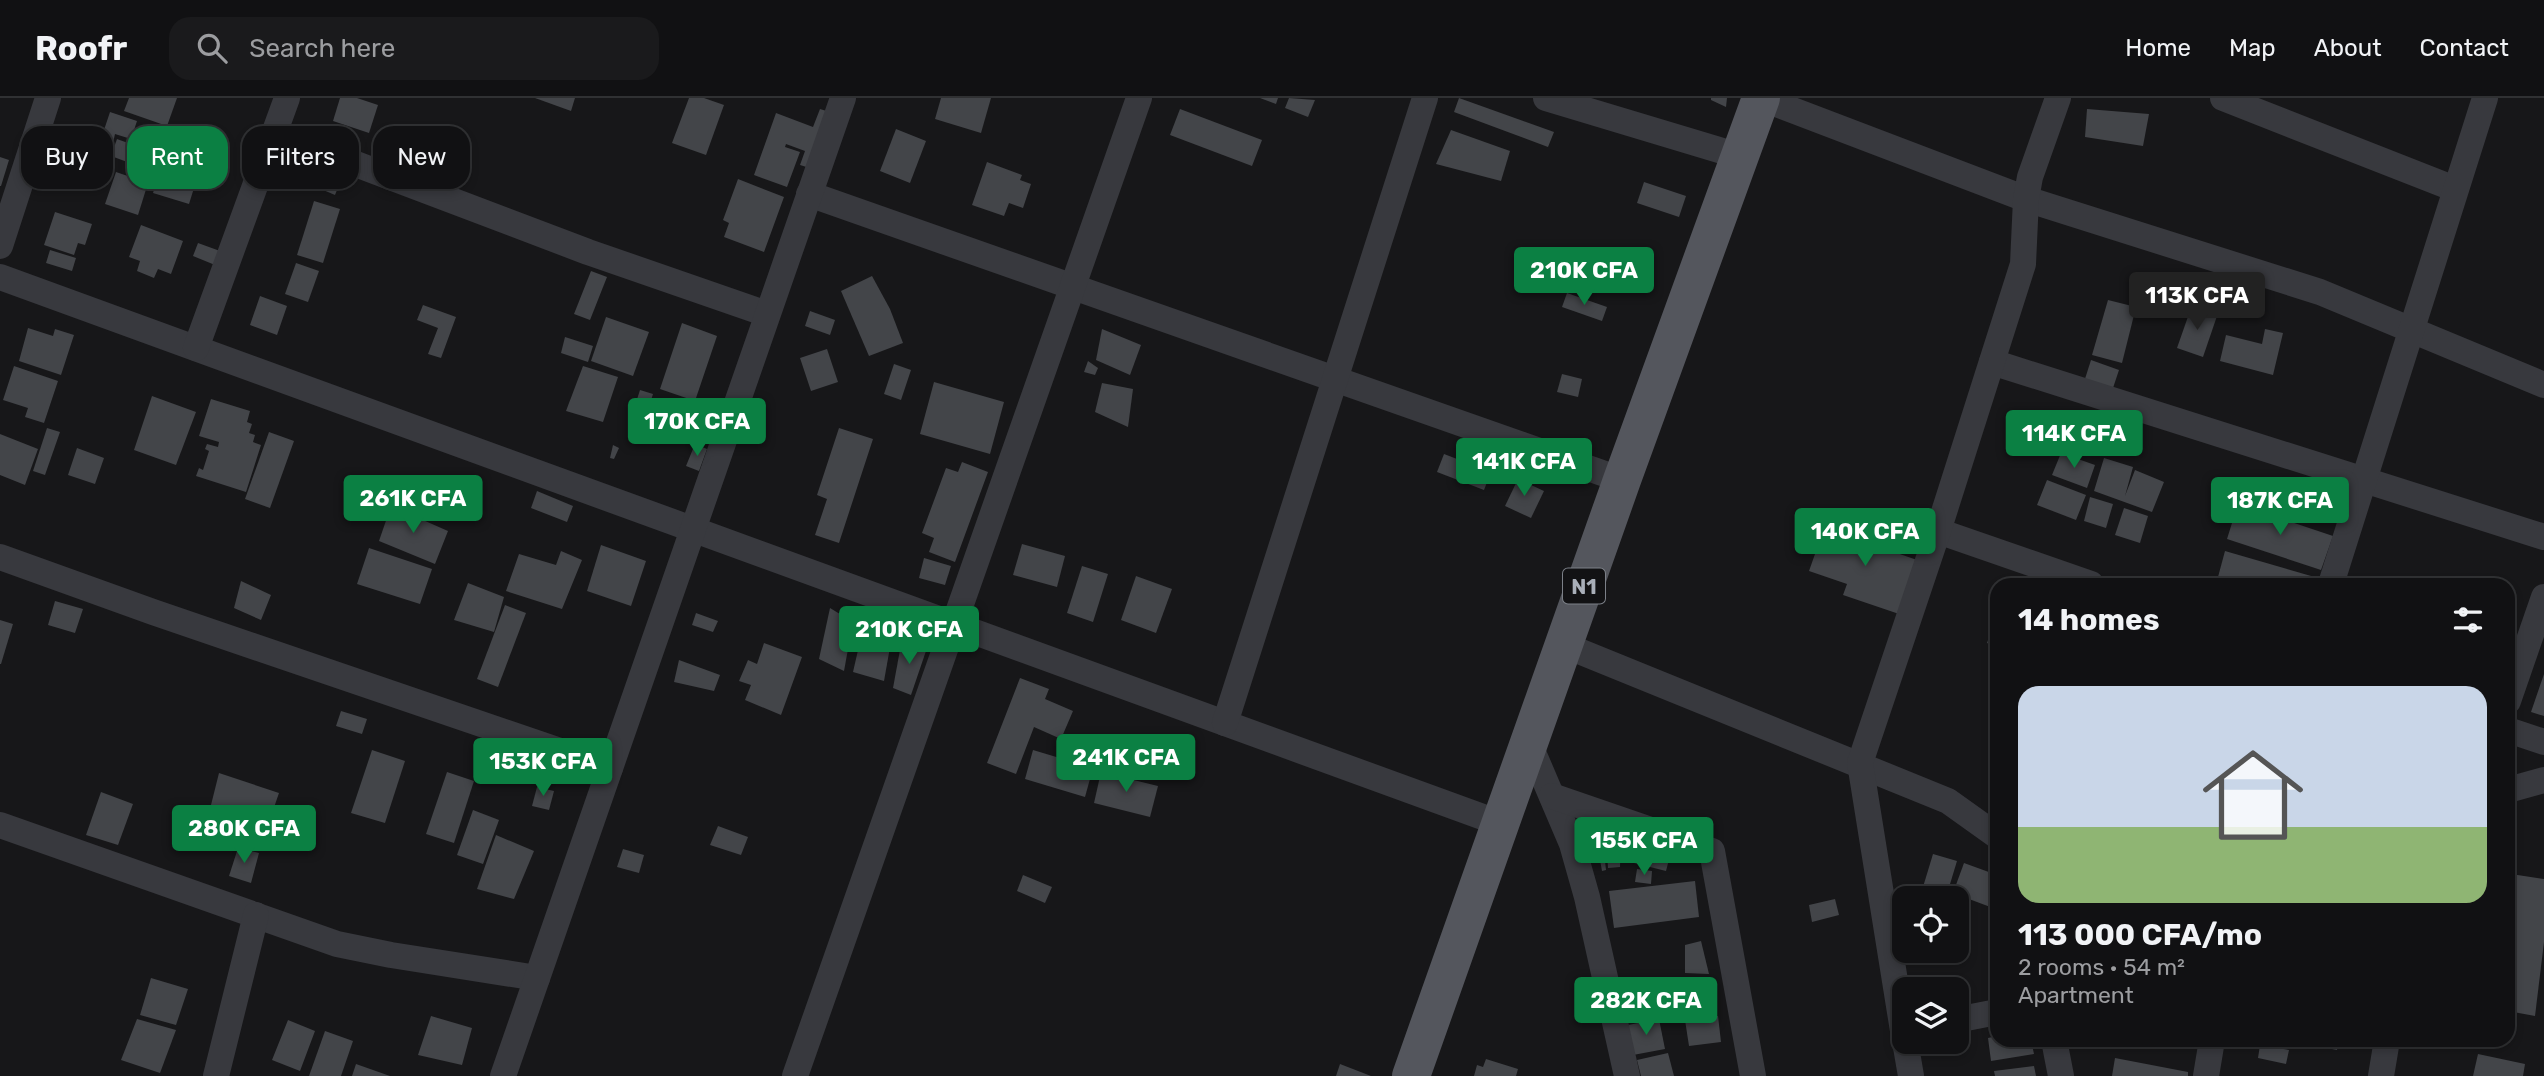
<!DOCTYPE html>
<html lang="en">
<head>
<meta charset="utf-8">
<style>
	body { margin:0; font-family:Rubik,sans-serif; background:#1a1a1c; color:#f1f3f6; height:100vh; display:flex; flex-direction:column; font-size:26px; white-space:nowrap }
	* { box-sizing:border-box; margin:0 }
	p { font-size:23px; color:#9c9da0 }
	.icon { flex:none; width:38px; height:38px; fill:none; stroke:currentColor; stroke-width:2; stroke-linecap:round; stroke-linejoin:round }
	.map { position:relative; flex:1; overflow:hidden }
	.details { position:absolute; left:1990px; top:480px; width:525px; height:469px; display:flex; flex-direction:column; background:#111113; border-radius:21px; box-shadow:0 4px 10px #0003,0 0 0 2px #303133 }
	.details>* { flex:none }
	.top-card { position:absolute; left:21px; top:28px; width:665px; height:63px; display:flex; gap:14px }
	.tools { position:absolute; left:1892px; top:788px; display:grid; gap:14px }
	.tools a { display:grid; place-items:center; width:77px; height:77px; border-radius:14px; background:#111113; box-shadow:0 4px 10px #0003,0 0 0 2px #303133; font-size:35px }
	.price { position:absolute; translate:-50% -60px; padding:0 16px; border-radius:7px; background:#0b8043; color:#fff; font-size:23px; line-height:46px; filter:drop-shadow(0 2px 4px #0008) }
	.price::after { content:''; position:absolute; left:50%; top:42px; width:21px; height:16px; margin-left:-10px; background:inherit; clip-path:polygon(0 0,100% 0,50% 100%) }
	.price.on { background:#222; color:#fff }
	ul { padding:0; list-style:none }
	li { display:grid; align-content:center; gap:14px; height:371px; padding:0 28px }
	li span { display:grid; place-items:center; height:217px; border-radius:21px; color:#555 }
	li>.icon { margin-inline-start:auto }
	span .icon { width:126px; height:126px; fill:#fffc; stroke-width:1 }
	li b { font-size:30px }
	h2 { display:flex; justify-content:space-between; align-items:center; height:84px; padding:0 28px; font-size:30px }
	.tag { padding:0 24px; border-radius:21px; background:#111113; box-shadow:0 4px 10px #0003,0 0 0 2px #303133; font-size:24px; line-height:63px }
	.tag.on { background:#0b8043; color:#fff }
	header { display:flex; align-items:center; gap:42px; box-sizing:border-box; height:98px; padding:0 35px; background:#111113; border-bottom:2px solid #303133 }
	header strong { font-size:33px }
	nav { display:flex; gap:38px; margin-inline-start:auto; font-size:24px }
	.search { width:490px; height:63px; background:#1a1a1c; display:flex; align-items:center; gap:18px; box-sizing:border-box; padding:0 24px; border-radius:21px; color:#9c9da0; font-size:26px }
	.map>svg:first-child { display:block }
	.building { fill:#434549 }
	.lines { fill:none; stroke-linecap:round; stroke-linejoin:round }
	.minor { stroke:#38393e; stroke-width:26 }
	.primary { stroke:#54565d; stroke-width:38 }
	.labels { text-anchor:middle; dominant-baseline:central; stroke-width:7; stroke-linejoin:round; paint-order:stroke }
	.shield { fill:#121214; stroke:#7c8088; stroke-width:2 }
	.shield-label { font-size:21px; font-weight:bold; fill:#a9afb9 }
</style>
</head>
<body>
<header>
<strong>Roofr</strong>
<div class="search"><svg class="icon" aria-label="search" viewBox="0 0 24 24"><circle cx="10" cy="10" r="6"/><path d="M15 15l6 6"/></svg>Search here</div>
<nav><a>Home</a><a>Map</a><a>About</a><a>Contact</a></nav>
</header>
<div class="map">
<svg width="2544" height="978" viewBox="0 0 2544 978">
	<rect width="100%" height="100%" fill="#171719"/>
	<g class="building">
		<polygon points="129,0 177,0 167,28 124,13"/>
		<polygon points="340,0 357,0 378,7 369,35 333,23"/>
		<polygon points="535,0 575,0 571,13"/>
		<polygon points="689,0 704,0 724,7 706,57 672,45"/>
		<polygon points="941,0 991,0 981,35 935,21"/>
		<polygon points="1260,0 1278,0 1276,6"/>
		<polygon points="1289,0 1315,2 1308,19 1285,10"/>
		<polygon points="1459,0 1554,34 1548,49 1454,14"/>
		<polygon points="1711,0 1727,0 1726,9 1711,2"/>
		<polygon points="820,11 833,15 813,71 800,67 805,53 786,46 785,49 800,54 787,89 754,77 776,15 813,29"/>
		<polygon points="1180,11 1262,42 1252,68 1170,37"/>
		<polygon points="2087,11 2149,16 2143,48 2085,39"/>
		<polygon points="110,14 137,23 131,41 115,36 113,45 101,41"/>
		<polygon points="896,31 926,43 910,85 880,73"/>
		<polygon points="1451,32 1510,53 1501,83 1436,66"/>
		<polygon points="117,41 136,48 130,65 111,58"/>
		<polygon points="0,59 9,62 1,88 0,88"/>
		<polygon points="163,63 199,74 189,106 153,95"/>
		<polygon points="987,64 1022,77 1020,82 1031,86 1023,110 1009,105 1004,118 972,107"/>
		<polygon points="300,66 341,82 335,97 295,80"/>
		<polygon points="116,74 148,85 138,117 105,106"/>
		<polygon points="738,81 784,99 764,154 724,139 729,125 723,122"/>
		<polygon points="1644,84 1686,98 1679,119 1637,105"/>
		<polygon points="314,103 340,111 323,165 297,157"/>
		<polygon points="55,114 92,126 85,147 78,145 74,157 44,147"/>
		<polygon points="141,127 183,143 171,176 158,171 154,180 137,173 140,163 129,159"/>
		<polygon points="198,145 220,153 215,167 193,158"/>
		<polygon points="50,152 76,160 72,173 46,165"/>
		<polygon points="296,165 319,173 308,204 285,196"/>
		<polygon points="591,173 607,179 590,222 574,216"/>
		<polygon points="872,178 890,211 903,245 869,258 841,193"/>
		<polygon points="1567,195 1607,209 1602,223 1562,209"/>
		<polygon points="260,198 287,208 277,237 250,227"/>
		<polygon points="2108,202 2136,209 2122,265 2092,257"/>
		<polygon points="423,207 456,219 441,260 428,256 438,230 417,222"/>
		<polygon points="2191,210 2217,218 2203,259 2177,250"/>
		<polygon points="810,213 835,222 830,237 805,228"/>
		<polygon points="606,219 649,234 633,278 591,263"/>
		<polygon points="682,225 717,238 695,303 660,291"/>
		<polygon points="28,230 53,238 55,231 74,237 61,277 19,263"/>
		<polygon points="1102,231 1141,247 1130,277 1096,262"/>
		<polygon points="2265,231 2283,235 2273,277 2220,263 2226,237 2262,246"/>
		<polygon points="565,239 593,248 588,264 561,255"/>
		<polygon points="827,251 838,284 811,293 800,260"/>
		<polygon points="2091,262 2119,272 2112,293 2084,284"/>
		<polygon points="1088,263 1098,270 1095,277 1084,274"/>
		<polygon points="894,266 911,272 901,302 884,296"/>
		<polygon points="14,268 58,283 44,325 25,319 28,310 3,302"/>
		<polygon points="583,268 618,279 603,324 566,313"/>
		<polygon points="1562,276 1582,281 1578,299 1557,294"/>
		<polygon points="934,284 1004,304 990,356 920,336"/>
		<polygon points="1102,285 1133,291 1128,329 1095,314"/>
		<polygon points="640,292 653,296 645,321 632,317"/>
		<polygon points="152,298 196,314 176,367 134,352"/>
		<polygon points="211,301 250,313 247,324 252,326 249,335 255,337 253,344 261,347 246,394 196,378 199,370 203,372 209,353 205,351 207,346 218,349 219,344 199,338"/>
		<polygon points="47,330 60,334 45,377 33,373"/>
		<polygon points="839,330 873,341 839,445 815,437 827,401 817,397"/>
		<polygon points="269,334 294,343 270,410 245,401"/>
		<polygon points="0,336 38,351 25,387 0,377"/>
		<polygon points="695,346 707,351 699,373 686,368"/>
		<polygon points="613,347 619,350 614,361 610,360"/>
		<polygon points="77,350 104,360 95,386 68,377"/>
		<polygon points="2061,355 2095,367 2087,390 2052,377"/>
		<polygon points="1444,356 1491,374 1484,392 1437,374"/>
		<polygon points="2104,360 2133,369 2125,398 2135,372 2164,384 2152,414 2094,393"/>
		<polygon points="962,364 988,374 955,464 929,454 934,440 922,435 946,370 958,374"/>
		<polygon points="1518,381 1544,393 1531,420 1505,408"/>
		<polygon points="2047,382 2086,397 2076,422 2037,407"/>
		<polygon points="537,393 573,408 567,424 531,410"/>
		<polygon points="2090,399 2113,406 2106,430 2084,423"/>
		<polygon points="2238,406 2333,438 2321,472 2227,441"/>
		<polygon points="391,408 448,433 435,466 379,443"/>
		<polygon points="2124,410 2148,418 2140,445 2115,437"/>
		<polygon points="1827,422 1864,434 1862,443 1920,463 1902,517 1843,497 1847,486 1809,473"/>
		<polygon points="1022,446 1065,458 1057,489 1013,477"/>
		<polygon points="601,447 646,463 631,508 587,493"/>
		<polygon points="369,450 432,471 420,506 357,486"/>
		<polygon points="561,453 582,462 562,511 506,493 519,456 556,467"/>
		<polygon points="2225,453 2318,480 2316,486 2244,486 2218,479"/>
		<polygon points="924,460 951,468 945,487 919,480"/>
		<polygon points="1082,468 1108,476 1093,524 1067,515"/>
		<polygon points="1136,478 1172,491 1156,535 1121,522"/>
		<polygon points="241,483 271,497 261,522 234,510"/>
		<polygon points="468,485 504,499 494,534 454,522"/>
		<polygon points="55,503 83,511 75,535 48,527"/>
		<polygon points="505,507 526,515 498,589 477,581"/>
		<polygon points="830,510 853,524 844,573 819,561"/>
		<polygon points="696,515 718,523 713,534 692,527"/>
		<polygon points="1996,519 1997,519 1997,549 1987,545"/>
		<polygon points="0,522 13,526 1,566 0,566"/>
		<polygon points="864,526 892,538 884,583 853,574"/>
		<polygon points="902,541 927,550 911,597 893,590"/>
		<polygon points="764,545 802,559 781,617 745,602 751,587 739,583 748,562 757,566"/>
		<polygon points="679,562 720,577 714,593 674,584"/>
		<polygon points="2544,576 2544,618 2531,614"/>
		<polygon points="1020,580 1049,591 1045,601 1073,613 1061,641 1034,629 1016,676 987,665"/>
		<polygon points="341,613 367,621 362,636 336,628"/>
		<polygon points="372,652 405,663 385,725 351,715"/>
		<polygon points="1033,652 1093,670 1085,699 1025,681"/>
		<polygon points="447,674 474,683 454,745 426,736"/>
		<polygon points="1101,674 1158,688 1150,719 1094,705"/>
		<polygon points="219,675 279,695 269,724 211,707"/>
		<polygon points="537,689 554,693 549,712 532,708"/>
		<polygon points="101,694 133,706 118,747 86,737"/>
		<polygon points="473,712 499,722 483,766 457,757"/>
		<polygon points="718,728 748,739 741,757 710,747"/>
		<polygon points="496,737 534,753 514,801 477,791"/>
		<polygon points="1604,740 1607,762 1605,763 1606,772 1602,773 1600,762 1595,763 1592,742"/>
		<polygon points="1606,740 1621,742 1620,769 1608,770"/>
		<polygon points="1623,742 1671,754 1666,773 1622,762"/>
		<polygon points="238,750 259,755 251,785 229,778"/>
		<polygon points="623,751 644,757 639,775 617,769"/>
		<polygon points="1933,756 1957,763 1947,796 1923,789"/>
		<polygon points="1964,765 1997,777 1997,800 1993,810 1953,795"/>
		<polygon points="1637,771 1652,773 1651,786 1635,784"/>
		<polygon points="2511,776 2544,781 2544,844 2535,918 2508,913 2508,800"/>
		<polygon points="1023,777 1052,789 1045,805 1017,793"/>
		<polygon points="1695,783 1699,819 1614,830 1609,793"/>
		<polygon points="1835,801 1839,817 1812,824 1809,807"/>
		<polygon points="1701,843 1709,876 1685,875 1685,847"/>
		<polygon points="151,880 188,891 176,927 140,917"/>
		<polygon points="431,918 472,930 462,967 418,957"/>
		<polygon points="1718,918 1721,944 1689,948 1685,922"/>
		<polygon points="137,921 176,932 160,975 121,962"/>
		<polygon points="1659,921 1665,951 1633,957 1628,927"/>
		<polygon points="288,922 315,933 300,973 272,962"/>
		<polygon points="325,933 353,943 341,978 309,978"/>
		<polygon points="1997,938 1997,942 2031,942 2034,956 1991,963 1988,940"/>
		<polygon points="2302,942 2339,942 2337,952 2301,945"/>
		<polygon points="2455,942 2473,942 2473,945"/>
		<polygon points="2260,947 2289,952 2286,966 2258,960"/>
		<polygon points="1668,955 1674,978 1641,978 1637,962"/>
		<polygon points="2478,956 2525,966 2523,978 2473,978"/>
		<polygon points="2115,960 2188,974 2188,978 2112,978"/>
		<polygon points="1486,961 1518,971 1516,978 1474,978 1477,967 1483,969"/>
		<polygon points="356,966 390,978 352,978"/>
		<polygon points="1340,966 1371,978 1336,978"/>
		<polygon points="2034,968 2036,978 1995,978 1994,973"/>
	</g>
	<g class="lines">
		<g class="minor">
			<polyline points="1546,0 1739,58"/>
			<polyline points="1761,0 2026,101 2320,194 2544,287"/>
			<polyline points="2223,0 2455,91"/>
			<polyline points="274,35 588,154 767,216"/>
			<polyline points="809,96 1622,382"/>
			<polyline points="0,148 48,0"/>
			<polyline points="0,179 1502,726"/>
			<polyline points="196,250 287,0"/>
			<polyline points="1992,264 2544,439"/>
			<polyline points="1938,433 2091,486"/>
			<polyline points="0,459 153,514 610,670"/>
			<polyline points="2331,486 2485,0"/>
			<polyline points="1564,547 1948,703 1997,738"/>
			<polyline points="2508,603 2544,499"/>
			<polyline points="1225,625 1425,0"/>
			<polyline points="2508,632 2544,644"/>
			<polyline points="1529,645 1572,746 1587,799 1627,978"/>
			<polyline points="2508,692 2544,682"/>
			<polyline points="1552,698 1712,753 1753,978"/>
			<polyline points="0,727 337,846 391,857 537,880"/>
			<polyline points="1956,922 1997,914"/>
			<polyline points="1904,939 1860,665 1938,433 2023,166 2026,101 2030,79 2058,0"/>
			<polyline points="2054,942 2061,978"/>
			<polyline points="1905,943 1911,978"/>
			<polyline points="216,978 256,817"/>
			<polyline points="503,978 843,0"/>
			<polyline points="795,978 1139,0"/>
			<polyline points="2206,978 2212,942"/>
			<polyline points="2381,978 2387,942"/>
		</g>
		<polyline class="primary" points="1411,978 1622,382 1761,0"/>
	</g>
	<g class="labels">
		<rect class="shield" x="1563" y="470.5" width="42" height="35" rx="5"/>
		<g class="shield-label">
			<text x="1584" y="488">N1</text>
		</g>
	</g>
</svg>
<div class="tools">
<a><svg class="icon" aria-label="locate" viewBox="0 0 24 24"><circle cx="12" cy="12" r="6"/><path d="M12 2v4M12 18v4M2 12h4M18 12h4"/></svg></a>
<a><svg class="icon" aria-label="layers" viewBox="0 0 24 24"><path d="M12 4l9 5-9 5-9-5zM3 14l9 5 9-5"/></svg></a>
</div>
<b class="price" style="left:1584px;top:209px">210K CFA</b>
<b class="price on" style="left:2197px;top:234px">113K CFA</b>
<b class="price" style="left:697px;top:360px">170K CFA</b>
<b class="price" style="left:2074px;top:372px">114K CFA</b>
<b class="price" style="left:1524px;top:400px">141K CFA</b>
<b class="price" style="left:413px;top:437px">261K CFA</b>
<b class="price" style="left:2280px;top:439px">187K CFA</b>
<b class="price" style="left:1865px;top:470px">140K CFA</b>
<b class="price" style="left:909px;top:568px">210K CFA</b>
<b class="price" style="left:1126px;top:696px">241K CFA</b>
<b class="price" style="left:543px;top:700px">153K CFA</b>
<b class="price" style="left:244px;top:767px">280K CFA</b>
<b class="price" style="left:1644px;top:779px">155K CFA</b>
<b class="price" style="left:1646px;top:939px">282K CFA</b>
<div class="top-card">
<a class="tag">Buy</a>
<a class="tag on">Rent</a>
<a class="tag">Filters</a>
<a class="tag">New</a>
</div>
<section class="details">
<h2>14 homes<svg class="icon" aria-label="filters" viewBox="0 0 24 24"><path d="M4 7h16M4 17h16"/><circle cx="9" cy="7" r="2"/><circle cx="15" cy="17" r="2"/></svg></h2>
<ul>
<li><span style="background:linear-gradient(#c9d6e8 65%,#8fb573 0)"><svg class="icon" aria-label="home" viewBox="0 0 24 24"><path d="M3 11l9-7 9 7M6 9v11h12V9"/></svg></span><div><b>113 000 CFA/mo</b><p>2 rooms · 54 m²</p><p>Apartment</p></div></li>
</ul>
</section>
</div>
</body>
</html>
